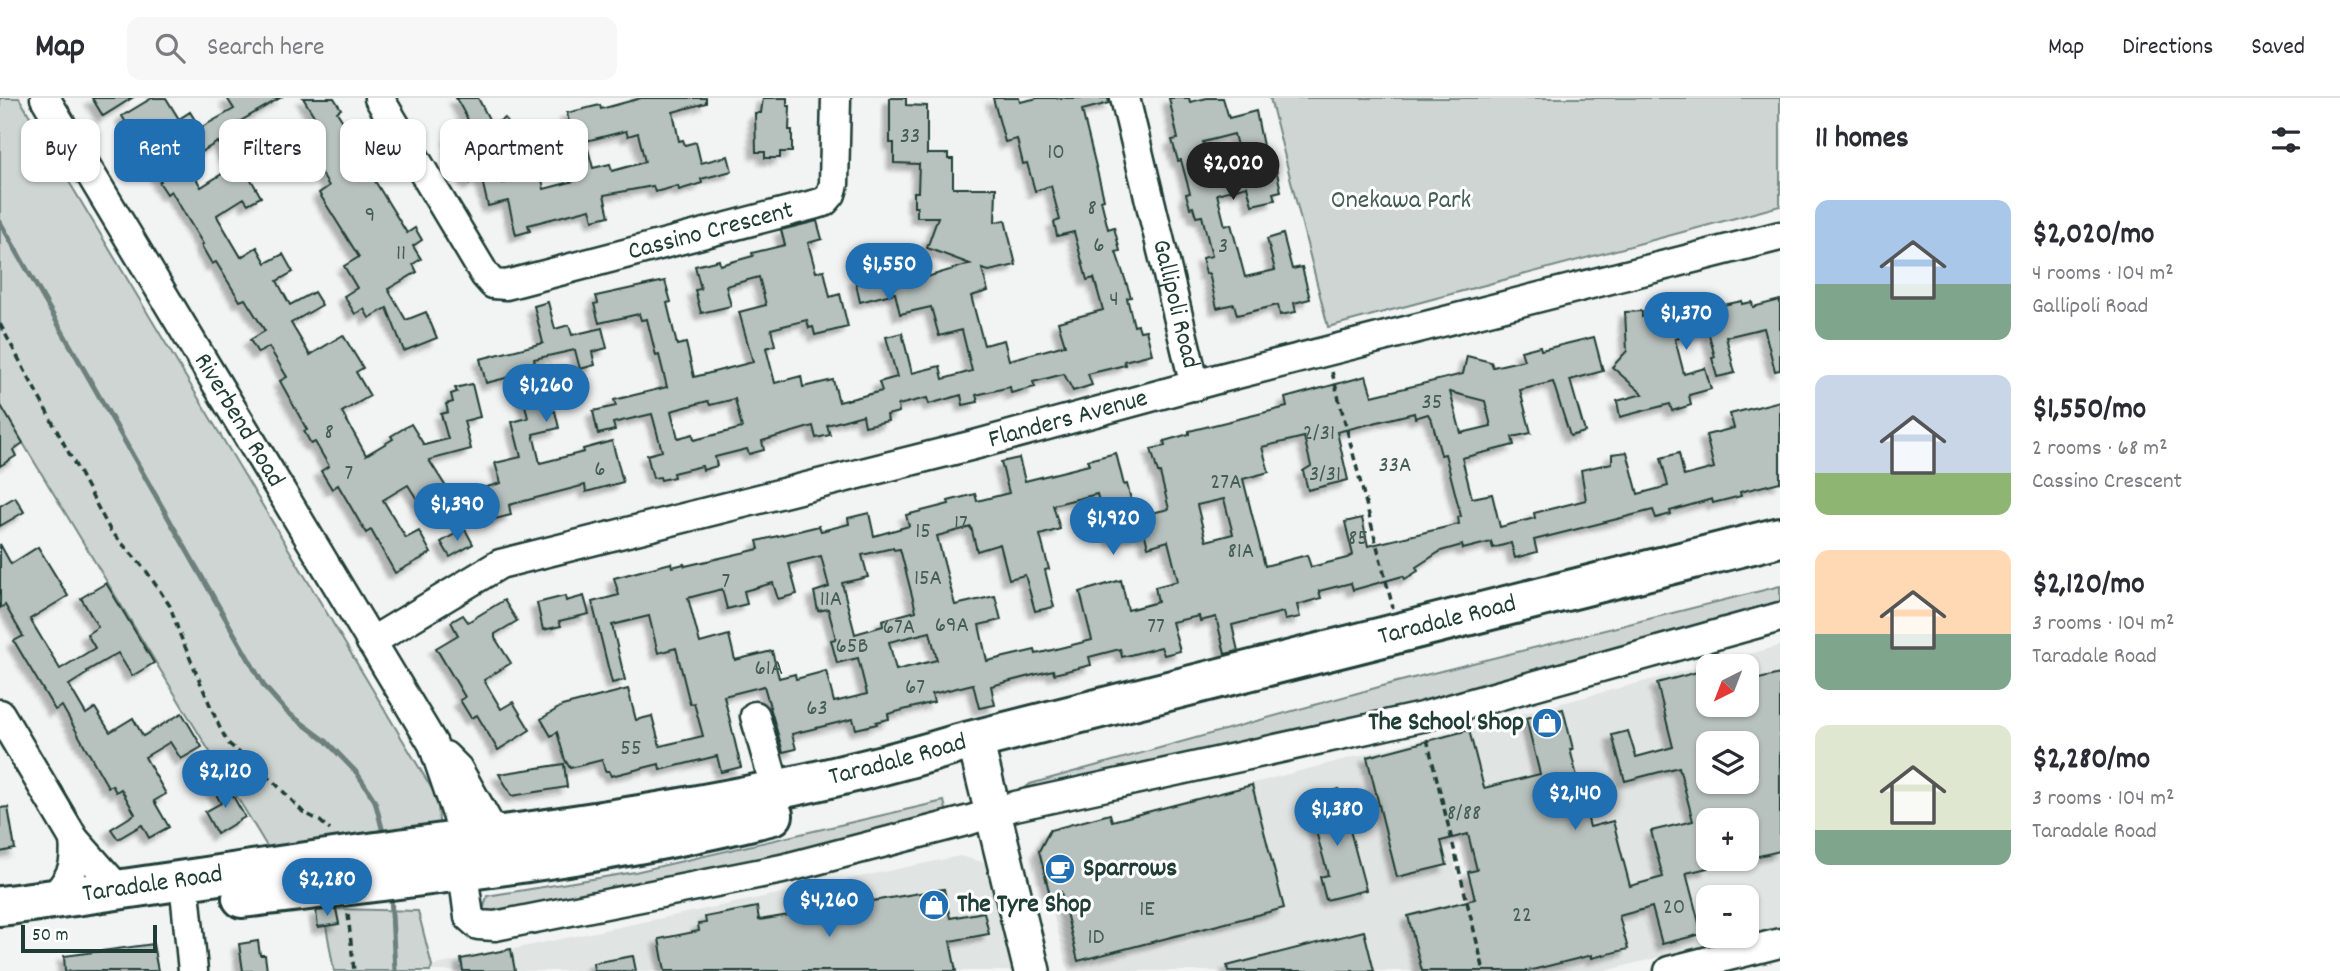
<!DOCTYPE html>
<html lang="en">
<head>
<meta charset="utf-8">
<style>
	body { margin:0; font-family:Dekko,sans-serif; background:#f7f7f7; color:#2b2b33; height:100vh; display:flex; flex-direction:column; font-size:26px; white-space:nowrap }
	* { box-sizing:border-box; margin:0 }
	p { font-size:23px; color:#7c7c81 }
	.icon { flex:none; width:38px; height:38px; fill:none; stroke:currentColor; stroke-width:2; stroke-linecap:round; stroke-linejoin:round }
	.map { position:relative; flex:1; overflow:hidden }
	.side { display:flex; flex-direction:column; background:#fff; width:560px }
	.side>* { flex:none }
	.guide { position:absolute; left:21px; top:21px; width:665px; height:63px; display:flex; gap:14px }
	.needle { width:46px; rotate:222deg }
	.buttons { position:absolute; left:1696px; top:556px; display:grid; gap:14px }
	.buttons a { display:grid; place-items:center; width:63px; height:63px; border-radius:14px; background:#fff; box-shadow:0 2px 5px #0004; font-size:35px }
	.scale { position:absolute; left:21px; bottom:18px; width:136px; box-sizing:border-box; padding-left:7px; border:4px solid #1f3d34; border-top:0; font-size:19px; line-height:24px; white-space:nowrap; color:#1f3d34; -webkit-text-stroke:5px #fff; paint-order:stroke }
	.price { position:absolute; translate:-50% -60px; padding:0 16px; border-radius:24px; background:#1f6fb2; color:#fff; font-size:23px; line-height:46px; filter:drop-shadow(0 2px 4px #0008) }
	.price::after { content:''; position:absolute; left:50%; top:42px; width:21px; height:16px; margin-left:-10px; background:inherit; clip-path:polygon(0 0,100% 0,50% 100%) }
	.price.current { background:#222; color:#fff }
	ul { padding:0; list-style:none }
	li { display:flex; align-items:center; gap:21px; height:175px; padding:0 35px }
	li span { display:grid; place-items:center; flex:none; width:196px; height:140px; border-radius:14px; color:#555 }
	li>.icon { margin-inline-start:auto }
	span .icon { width:84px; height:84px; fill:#fffc; stroke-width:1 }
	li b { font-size:30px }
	h2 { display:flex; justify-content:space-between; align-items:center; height:84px; padding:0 35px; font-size:30px }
	.chip { padding:0 24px; border-radius:14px; background:#fff; box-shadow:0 2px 5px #0004; font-size:24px; line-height:63px }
	.chip.current { background:#1f6fb2; color:#fff }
	header { display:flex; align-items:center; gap:42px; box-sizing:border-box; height:98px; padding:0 35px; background:#fff; border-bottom:2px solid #e1e1e2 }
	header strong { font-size:33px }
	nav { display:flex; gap:38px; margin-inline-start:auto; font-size:24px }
	.search { width:490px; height:63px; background:#f7f7f7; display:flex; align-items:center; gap:18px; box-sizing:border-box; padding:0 24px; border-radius:14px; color:#7c7c81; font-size:26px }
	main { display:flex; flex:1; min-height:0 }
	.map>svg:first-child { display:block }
	.built { fill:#e0e4e3; fill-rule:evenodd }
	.green { fill:#ced5d3; stroke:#768984; stroke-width:2 }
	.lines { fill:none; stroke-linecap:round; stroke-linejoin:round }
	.stream { stroke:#6d807b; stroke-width:5 }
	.building { fill:#b7c1bd; stroke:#1f3d34; stroke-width:2; fill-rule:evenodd; filter:url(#shadow) }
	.minor-casing { stroke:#1f3d34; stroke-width:33 }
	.major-casing { stroke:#1f3d34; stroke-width:40 }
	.highway-casing { stroke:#1f3d34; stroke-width:44 }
	.path { stroke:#1f3d34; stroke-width:3.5; stroke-dasharray:7 5; stroke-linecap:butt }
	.minor { stroke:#fff; stroke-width:28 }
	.major { stroke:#fff; stroke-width:35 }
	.highway { stroke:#fff; stroke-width:38 }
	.labels { text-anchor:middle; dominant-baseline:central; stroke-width:6; stroke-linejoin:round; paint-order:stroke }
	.number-label { font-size:23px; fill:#455e56 }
	.park-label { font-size:26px; fill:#425b54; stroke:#fff }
	.street-label { font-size:26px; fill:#1f3d34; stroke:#fff }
	.poi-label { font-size:26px; font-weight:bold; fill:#1f3d34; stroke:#fff; text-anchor:start }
</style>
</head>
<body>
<header>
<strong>Map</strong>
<div class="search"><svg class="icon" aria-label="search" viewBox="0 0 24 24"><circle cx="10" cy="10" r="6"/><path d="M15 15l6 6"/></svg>Search here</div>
<nav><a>Map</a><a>Directions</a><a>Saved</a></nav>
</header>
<main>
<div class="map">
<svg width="1780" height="873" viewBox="0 0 1780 873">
	<defs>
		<filter id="shadow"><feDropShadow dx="-6" dy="6" stdDeviation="2" flood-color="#0004"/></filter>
	</defs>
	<rect width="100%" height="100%" fill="#f2f3f3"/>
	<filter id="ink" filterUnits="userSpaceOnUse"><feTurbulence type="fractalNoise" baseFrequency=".0143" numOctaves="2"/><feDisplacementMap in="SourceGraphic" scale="14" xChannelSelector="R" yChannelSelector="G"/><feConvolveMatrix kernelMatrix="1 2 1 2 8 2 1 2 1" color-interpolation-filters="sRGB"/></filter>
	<g filter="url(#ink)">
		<g class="built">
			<path d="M1780 548V828L1747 837 1746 800H1708V838H1741L1605 873H1493L1432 639ZM1708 569H1746V607H1708ZM1708 646H1746V684H1708ZM1708 723H1746V761H1708Z"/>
			<polygon points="1424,641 1481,873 1068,873 1036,750 1041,740"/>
			<polygon points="960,758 986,765 1015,873 430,873 432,868"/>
		</g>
		<g class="green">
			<polygon points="0,0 19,0 438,701 439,725 428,739 274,760 0,307"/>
			<polygon points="1270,0 1780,0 1780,108 1328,229"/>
			<polygon points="1780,488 1780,516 1039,707 1017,697 1030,686 1397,584"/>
			<polygon points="944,703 951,732 500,828 483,813 487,798 635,774"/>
			<polygon points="336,811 418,813 432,868 430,873 334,873 326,828 339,826"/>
		</g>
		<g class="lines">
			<g class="stream">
				<polyline points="0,124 264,588 287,614 326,643 357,675 375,703 384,738"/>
				<polyline points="391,797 395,873"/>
			</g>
		</g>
		<g class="building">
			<polygon points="92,0 132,0 103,18"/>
			<polygon points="152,0 166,0 179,21 190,14 200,30 234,11 227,0 280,0 232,28 244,47 226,58 218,44 186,63 201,89 241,64 261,99 248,106 244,100 217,117 218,120 241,159 257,149 266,165 283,156 293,174 277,183 290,207 314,194 322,207 291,225 310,257 343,237 363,270 356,274 370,298 342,314 366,357 393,341 391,338 411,326 424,347 448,341 441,316 448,314 446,306 453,304 451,296 457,294 455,290 472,286 480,319 464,323 471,351 429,362 448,392 422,409 408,387 383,402 406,440 419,433 431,455 395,475 371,432 366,435 338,387 332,391 321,373 329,368 315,344 311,346 304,333 307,332 280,283 287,279 269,249 258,255 250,242 265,233 245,201 240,203 216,164 212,166 201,147 203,146 171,93 167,96 159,84 161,83 149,62 161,55 144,27 132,34 122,18"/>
			<polygon points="303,0 334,0 341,11 337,14 352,38 354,37 357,42 369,35 379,52 364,61 372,74 370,75 407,135 415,130 422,142 413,148 421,161 413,166 417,174 388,191 406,222 426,214 437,240 404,253 387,210 369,220 364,211 355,216 344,198 357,190 344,168 359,159 319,95 329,88 303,46 320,35 313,23 316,21"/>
			<polygon points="456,0 478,0 492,27 505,20 514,35 484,53 503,85 541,76 544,91 578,82 572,56 588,51 593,70 610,66 612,73 645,64 638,35 628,38 626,33 574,46 567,15 600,7 601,11 641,0 706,0 706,5 673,14 679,43 683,42 685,47 696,44 701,65 728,58 732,73 701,81 702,85 679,92 678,88 655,94 653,88 604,97 609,118 593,122 590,111 528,127 530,133 516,137 508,103 488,108 481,78 469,86 451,49 455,47 450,39 471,27"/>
			<polygon points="763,0 787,0 787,8 790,8 789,32 792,32 792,54 780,54 780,60 765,60 765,54 756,54 755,15 761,15"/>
			<path d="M890 0H906V7L927 8V56H948V61H953V90H996L995 124 1005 122 1016 167 989 173 982 171 988 193 971 198 984 247 1004 242 1009 262 1065 247 1058 224 1103 212 1094 180 1087 182 1074 134 1057 138 1054 124 1060 122 1051 88 1035 93 1027 65 1023 66 1017 41 1005 44 993 0H1019L1020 4 1038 0H1108L1109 5 1082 12 1104 101 1101 102 1108 131 1114 129 1120 153 1116 154 1131 199 1127 200 1134 228 1138 227 1140 233 1146 232 1152 256 1124 263 1125 267 1088 276 1092 287 1073 293 1064 276 1033 284 1035 289 1011 295 1010 289 976 297 978 304 963 307 961 297 929 306 927 300 898 307 899 314 887 317 888 323 865 328 863 317 827 327 830 337 816 340 813 328 762 343 764 352 749 356 747 351 715 359 717 368 703 372 702 368 673 375 674 379 661 382 660 379 653 380 647 357 662 353 652 316 613 325 615 332 598 336 593 313 616 308 614 302 667 289 659 257 656 258 647 221 641 222 639 216 599 225 594 206 598 205 596 198 665 183 671 204 667 205 677 247 686 245 694 279 753 264 739 214 766 207 759 179 726 188 731 208 701 215 695 192 701 191 695 168 719 162 720 167 753 158 752 155 785 147 781 132 817 123 822 141 808 145 816 174 824 172 830 199 840 196 848 229 815 237 813 229 809 230 807 222 771 231 775 247 766 250 775 285 801 278 803 289 833 282 839 304 882 293 879 284 897 279 886 239 902 235 912 275 940 268 943 281 972 273 962 232 939 238 931 209 900 216 895 195 860 204 855 181 869 178 867 170 891 164 897 188 970 166 927 150 938 119H917V109H914V94H918L919 66 894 65V45H890ZM735 301 742 330 694 342 693 336 678 340 671 313 708 303 710 307Z"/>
			<path d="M1169 0H1189L1190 4 1207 0H1223L1229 20 1256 13 1267 68 1275 66 1281 93 1273 95 1275 102 1252 107 1247 88 1217 96 1225 128 1231 126 1245 179 1275 172 1267 141 1283 136 1292 171 1302 169 1310 201 1294 205 1296 214 1280 217 1278 207 1237 217 1234 206 1217 210 1209 175 1206 176 1202 160 1212 158 1202 118 1196 119 1193 109 1190 110 1186 96 1190 95 1181 62 1178 63 1172 42 1178 41ZM1234 36 1241 64 1210 72 1203 44Z"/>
			<polygon points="1780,202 1780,272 1775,273 1764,230 1726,239 1735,275 1717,279 1712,260 1715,259 1708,233 1675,241 1684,276 1705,270 1711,291 1689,297 1691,307 1672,313 1670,306 1620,319 1617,303 1643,296 1612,269 1627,253 1625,214 1642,213 1642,219 1679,210 1682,222 1723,211 1723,207 1742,203 1742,206 1752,204 1753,209"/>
			<polygon points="548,204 555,231 569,227 572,237 602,230 607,250 592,254 595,267 580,271 575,252 534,261 547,315 555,313 559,330 533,336 540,365 584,354 583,351 612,343 623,384 586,394 585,387 509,407 511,417 491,422 483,390 501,385 495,365 521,359 512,324 528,320 518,277 486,285 480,261 543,245 534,208"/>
			<path d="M1594 239 1603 273 1570 282 1585 334 1570 338 1553 284 1520 292 1531 335 1512 339 1514 347 1462 360 1472 400 1492 396 1500 429 1535 420 1534 415 1586 402 1581 372 1612 365V356L1627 354 1638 396 1668 388 1661 360 1679 355 1684 378 1714 370 1706 337 1734 330 1730 316 1780 303V384L1740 394 1741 398 1713 405 1712 401 1670 413 1671 416 1656 420 1653 412 1534 442 1537 454 1515 460 1511 445 1493 450 1491 444 1463 451 1462 447 1441 453 1416 469 1418 473 1405 481 1403 478 1353 492 1351 485 1319 493 1321 500 1297 507 1300 519 1285 522 1283 514 1232 527 1238 553 1225 556 1216 519 1200 523 1199 518 1172 524 1180 553 1164 557 1161 549 1122 559 1120 551 1089 559 1091 567 1054 576 1053 572 991 588 995 607 979 610 973 586 932 596 934 604 888 616 889 621 876 624 877 626 856 631 853 621 792 636 796 651 783 654 764 588 724 598 741 669 721 674 717 658 660 672 659 666 611 678 609 673H605L602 662 570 670 565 662 557 634 551 638 541 621 562 608 628 591 636 622 652 618 660 648 703 638 694 605 690 606 676 550 658 555 649 518 612 527 625 582 612 585 592 504 619 497 614 480 671 465 672 469 684 466 685 468 759 451 757 443 819 428 821 433 849 426 848 420 869 415 874 438 909 428 906 417 949 406 948 403 975 396 977 403 1009 395 1001 364 1019 360 1025 383 1089 367 1088 362 1116 355 1124 387 1127 386 1134 413 1137 412 1138 418 1169 411 1160 375H1158L1151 351 1165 348 1164 343 1189 336V333L1287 309 1285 300 1366 278 1372 298 1463 276 1467 258 1491 264 1493 269 1524 262 1521 253 1540 248 1541 252ZM1450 294 1485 303 1491 328 1461 335ZM1414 315 1415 320 1428 316 1432 323 1441 357 1445 356 1461 418 1458 419 1459 426 1368 448 1362 420 1345 424 1353 457 1347 460 1311 469 1307 457 1265 468 1243 381 1269 374 1262 349 1304 339 1311 368 1303 373 1308 392 1348 382 1337 334ZM1097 396 1102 416 1107 415 1113 442 1144 434 1148 449 1168 443 1178 483 1155 489 1158 504 1128 512 1121 482 1080 494 1092 542 1036 556 1035 552 987 563 979 527 1001 522 995 498 955 507 937 438 971 429 977 453 1000 446 1009 481 1025 477 1035 513 1054 509 1045 472 1049 471 1040 437 1060 431 1053 407ZM1224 401 1233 436 1206 443 1197 407ZM893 450 894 452 900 451 916 513 882 522 883 528 855 536 842 485 868 479 862 457ZM821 458 829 489 814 494 818 513 828 511 836 541 831 542 837 565 858 560 867 596 834 604 826 573 796 581 795 576 779 580 772 553 735 562 729 537 700 545 688 500 722 491 727 511 747 506 744 493 773 485 778 501 797 496 789 466ZM930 534 937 562 896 572 889 544Z"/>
			<polygon points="0,306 23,345 13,352 16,358 0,368"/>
			<polygon points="15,399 24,414 0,428 0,408"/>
			<polygon points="460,433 466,433 473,446 450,459 441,444"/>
			<polygon points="0,446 11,466 38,449 68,498 30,521 60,571 95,550 87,536 98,529 81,500 106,485 154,565 132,578 118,555 87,573 88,575 69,587 86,616 95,610 110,634 133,620 143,638 182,615 202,649 181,661 170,644 145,659 166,696 154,703 169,729 149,740 142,727 118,741 111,731 135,716 121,691 116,694 112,687 108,689 62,608 55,612 14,543 23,538 5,507 0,510"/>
			<polygon points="565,498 566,503 584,498 589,516 559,523 561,528 543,532 537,505"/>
			<polygon points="504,502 517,523 495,536 495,540 511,565 484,582 501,611 513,604 530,632 498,652 477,617 471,620 460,602 465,599 436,550 458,537 451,524 463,517 468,524"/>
			<path d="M1708 571V607H1746V584L1780 576V753L1746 761V723H1708V770L1686 775 1702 836 1662 846 1652 809 1619 818 1628 851 1592 860V857L1528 873H1422L1408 818 1475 801 1468 774 1477 772 1468 736 1441 743 1447 767 1397 779 1367 659 1469 632 1484 690 1540 676 1526 620 1563 611 1573 651H1570L1590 729 1613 723 1630 788 1663 779 1651 733 1693 723 1679 669 1625 683 1612 637 1628 633 1636 659 1673 649 1657 585ZM1708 646H1746V660L1753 684H1708Z"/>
			<polygon points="564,666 567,689 512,698 499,676"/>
			<polygon points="225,684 245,719 217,736 205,714 221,705 213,691"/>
			<polygon points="1252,687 1284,810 1078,863 1061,794 1050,797 1039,753 1050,732 1110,716 1112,723"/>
			<polygon points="1339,691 1366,792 1326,802 1320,779 1328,777 1311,715 1319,713 1315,698"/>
			<polygon points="8,709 15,751 0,754 0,710"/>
			<polygon points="944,791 950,820 984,814 989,836 950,843 956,873 665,873 659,841 699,833 698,826 706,825 705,819 757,809 759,822"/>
			<polygon points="336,811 339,826 318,829 316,813"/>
			<polygon points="1364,833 1374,873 1228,873 1227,868"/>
			<polygon points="258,843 260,857 265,857 267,873 243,873 239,846"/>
			<polygon points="153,846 158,873 65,873 64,858"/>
			<polygon points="511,851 515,873 463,873 461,861"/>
			<polygon points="633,858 636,873 594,873 593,865"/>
		</g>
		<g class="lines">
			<g class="minor-casing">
				<g id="minor">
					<path id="s1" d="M45 0 433 646 462 731 481 742"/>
					<path id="s2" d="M379 0 485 177 493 186 506 187 824 104 831 96 834 86 836 0"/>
					<path id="s3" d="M1125 0 1195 288"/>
					<path id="s4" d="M371 544 500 466 974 347 1217 281 1780 138"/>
					<polyline points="0,616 74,741 120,793"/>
					<polyline points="755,618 776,692"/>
					<polyline points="445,658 458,671 489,726 481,742 481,755"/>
					<polyline points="461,775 465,789 469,819 478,827 495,828 782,771 970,722 1015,708 1422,619 1780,519"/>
					<polyline points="184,783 193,873"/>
					<path d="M53 801C71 779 77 770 74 741"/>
					<polyline points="1669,873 1780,845"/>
				</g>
			</g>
			<g class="major-casing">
				<polyline id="major" points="975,642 1032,873"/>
			</g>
			<g class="highway-casing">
				<g id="highway">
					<path d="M242 800C420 778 598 761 773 717"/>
					<path id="s5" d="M0 808C133 791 265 769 398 751 586 727 776 701 958 646L1780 439"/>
				</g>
			</g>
			<g class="path">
				<polyline points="0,226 110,432 145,471 170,508 180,537 219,628 228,645 273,683 303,714 320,723 330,732"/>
				<polyline points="1332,274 1393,510"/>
				<polyline points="1427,641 1484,873"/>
				<polyline points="348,816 354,873"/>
			</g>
			<use href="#minor" class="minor"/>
			<use href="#major" class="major"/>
			<use href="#highway" class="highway"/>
		</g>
	</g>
	<defs>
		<g id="shop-disc" transform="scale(1.575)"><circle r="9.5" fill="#1f6fb2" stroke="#fff"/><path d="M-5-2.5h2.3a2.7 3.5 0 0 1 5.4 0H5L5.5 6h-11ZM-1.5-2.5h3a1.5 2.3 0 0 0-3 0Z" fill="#fff"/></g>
		<g id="cafe-disc" transform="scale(1.575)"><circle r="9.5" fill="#1f6fb2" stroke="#fff"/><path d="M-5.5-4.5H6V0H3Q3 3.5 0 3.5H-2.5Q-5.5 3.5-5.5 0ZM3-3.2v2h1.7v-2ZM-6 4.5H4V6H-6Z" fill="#fff"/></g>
	</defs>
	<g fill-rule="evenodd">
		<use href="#shop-disc" x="1547" y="625"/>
		<use href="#cafe-disc" x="1060" y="771"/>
		<use href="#shop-disc" x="934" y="807"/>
	</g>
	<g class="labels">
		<g class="number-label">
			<text x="910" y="39">33</text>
			<text x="1056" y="55">10</text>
			<text x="1092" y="111">8</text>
			<text x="370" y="118">9</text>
			<text x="1099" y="148">6</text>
			<text x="1223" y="149">3</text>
			<text x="401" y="156">11</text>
			<text x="1114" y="202">4</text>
			<text x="1432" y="305">35</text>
			<text x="329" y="335">8</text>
			<text x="1319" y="336">2/31</text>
			<text x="1395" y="368">33A</text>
			<text x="600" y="372">6</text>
			<text x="349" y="376">7</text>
			<text x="1325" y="377">3/31</text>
			<text x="1226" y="385">27A</text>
			<text x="961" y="426">17</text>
			<text x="923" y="434">15</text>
			<text x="1358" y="441">85</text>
			<text x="1241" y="454">81A</text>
			<text x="928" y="481">15A</text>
			<text x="726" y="484">7</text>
			<text x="831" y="502">11A</text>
			<text x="952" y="528">69A</text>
			<text x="1156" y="529">77</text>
			<text x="899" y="530">67A</text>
			<text x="852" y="549">65B</text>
			<text x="769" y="571">61A</text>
			<text x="915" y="590">67</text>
			<text x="817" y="611">63</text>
			<text x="631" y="651">55</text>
			<text x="1464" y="716">8/88</text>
			<text x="1674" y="810">20</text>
			<text x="1147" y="812">1E</text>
			<text x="1522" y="818">22</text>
			<text x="1096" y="840">1D</text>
		</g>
		<g class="park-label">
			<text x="1401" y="103">Onekawa Park</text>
		</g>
		<g class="street-label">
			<text stroke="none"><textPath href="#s2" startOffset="443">Cassino Crescent</textPath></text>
			<text stroke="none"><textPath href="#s3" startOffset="212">Gallipoli Road</textPath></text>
			<text stroke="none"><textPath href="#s1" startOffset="376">Riverbend Road</textPath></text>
			<text stroke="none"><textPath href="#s4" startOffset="737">Flanders Avenue</textPath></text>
			<text stroke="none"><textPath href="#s5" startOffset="1477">Taradale Road</textPath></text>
			<text stroke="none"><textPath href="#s5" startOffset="910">Taradale Road</textPath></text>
			<text stroke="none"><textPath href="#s5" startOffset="154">Taradale Road</textPath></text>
		</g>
		<g class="poi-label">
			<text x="1524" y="625" text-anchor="end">The School Shop</text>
			<text x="1083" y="771">Sparrows</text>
			<text x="957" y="807">The Tyre Shop</text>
		</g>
	</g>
</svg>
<div class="buttons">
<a><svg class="needle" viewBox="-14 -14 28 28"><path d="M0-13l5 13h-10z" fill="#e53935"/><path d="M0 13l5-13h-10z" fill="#7c7c81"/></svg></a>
<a><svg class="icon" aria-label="layers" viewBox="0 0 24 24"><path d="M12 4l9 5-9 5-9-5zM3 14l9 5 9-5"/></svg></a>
<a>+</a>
<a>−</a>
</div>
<div class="scale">50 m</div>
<b class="price current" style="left:1233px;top:104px">$2,020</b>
<b class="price" style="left:889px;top:205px">$1,550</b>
<b class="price" style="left:1686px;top:254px">$1,370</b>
<b class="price" style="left:546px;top:326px">$1,260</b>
<b class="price" style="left:457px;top:445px">$1,390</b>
<b class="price" style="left:1113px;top:459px">$1,920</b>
<b class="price" style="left:225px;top:712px">$2,120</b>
<b class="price" style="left:1575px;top:734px">$2,140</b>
<b class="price" style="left:1337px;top:750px">$1,380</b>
<b class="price" style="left:327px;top:820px">$2,280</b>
<b class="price" style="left:829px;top:841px">$4,260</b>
<div class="guide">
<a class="chip">Buy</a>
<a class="chip current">Rent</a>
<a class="chip">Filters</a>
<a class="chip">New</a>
<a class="chip">Apartment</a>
</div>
</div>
<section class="side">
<h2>11 homes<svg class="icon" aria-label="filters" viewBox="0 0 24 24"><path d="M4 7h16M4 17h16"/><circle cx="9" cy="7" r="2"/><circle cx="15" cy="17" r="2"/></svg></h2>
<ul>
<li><span style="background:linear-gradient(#a9c7e8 60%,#7fa58c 0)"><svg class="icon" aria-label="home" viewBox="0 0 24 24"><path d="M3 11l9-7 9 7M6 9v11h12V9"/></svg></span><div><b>$2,020/mo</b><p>4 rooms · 104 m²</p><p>Gallipoli Road</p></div></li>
<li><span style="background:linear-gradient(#c9d6e8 70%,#8fb573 0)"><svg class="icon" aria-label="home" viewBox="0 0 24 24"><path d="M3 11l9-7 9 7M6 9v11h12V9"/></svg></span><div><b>$1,550/mo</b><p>2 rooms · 68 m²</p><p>Cassino Crescent</p></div></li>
<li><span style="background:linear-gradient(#ffd9b3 60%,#7fa58c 0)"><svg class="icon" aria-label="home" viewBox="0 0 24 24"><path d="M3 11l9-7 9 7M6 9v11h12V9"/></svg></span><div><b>$2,120/mo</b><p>3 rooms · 104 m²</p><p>Taradale Road</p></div></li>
<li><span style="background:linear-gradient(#dfe7d0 75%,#7fa58c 0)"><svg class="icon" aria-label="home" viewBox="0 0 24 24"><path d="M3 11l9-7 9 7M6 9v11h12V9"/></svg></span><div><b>$2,280/mo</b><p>3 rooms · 104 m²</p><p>Taradale Road</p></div></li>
</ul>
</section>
</main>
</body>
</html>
